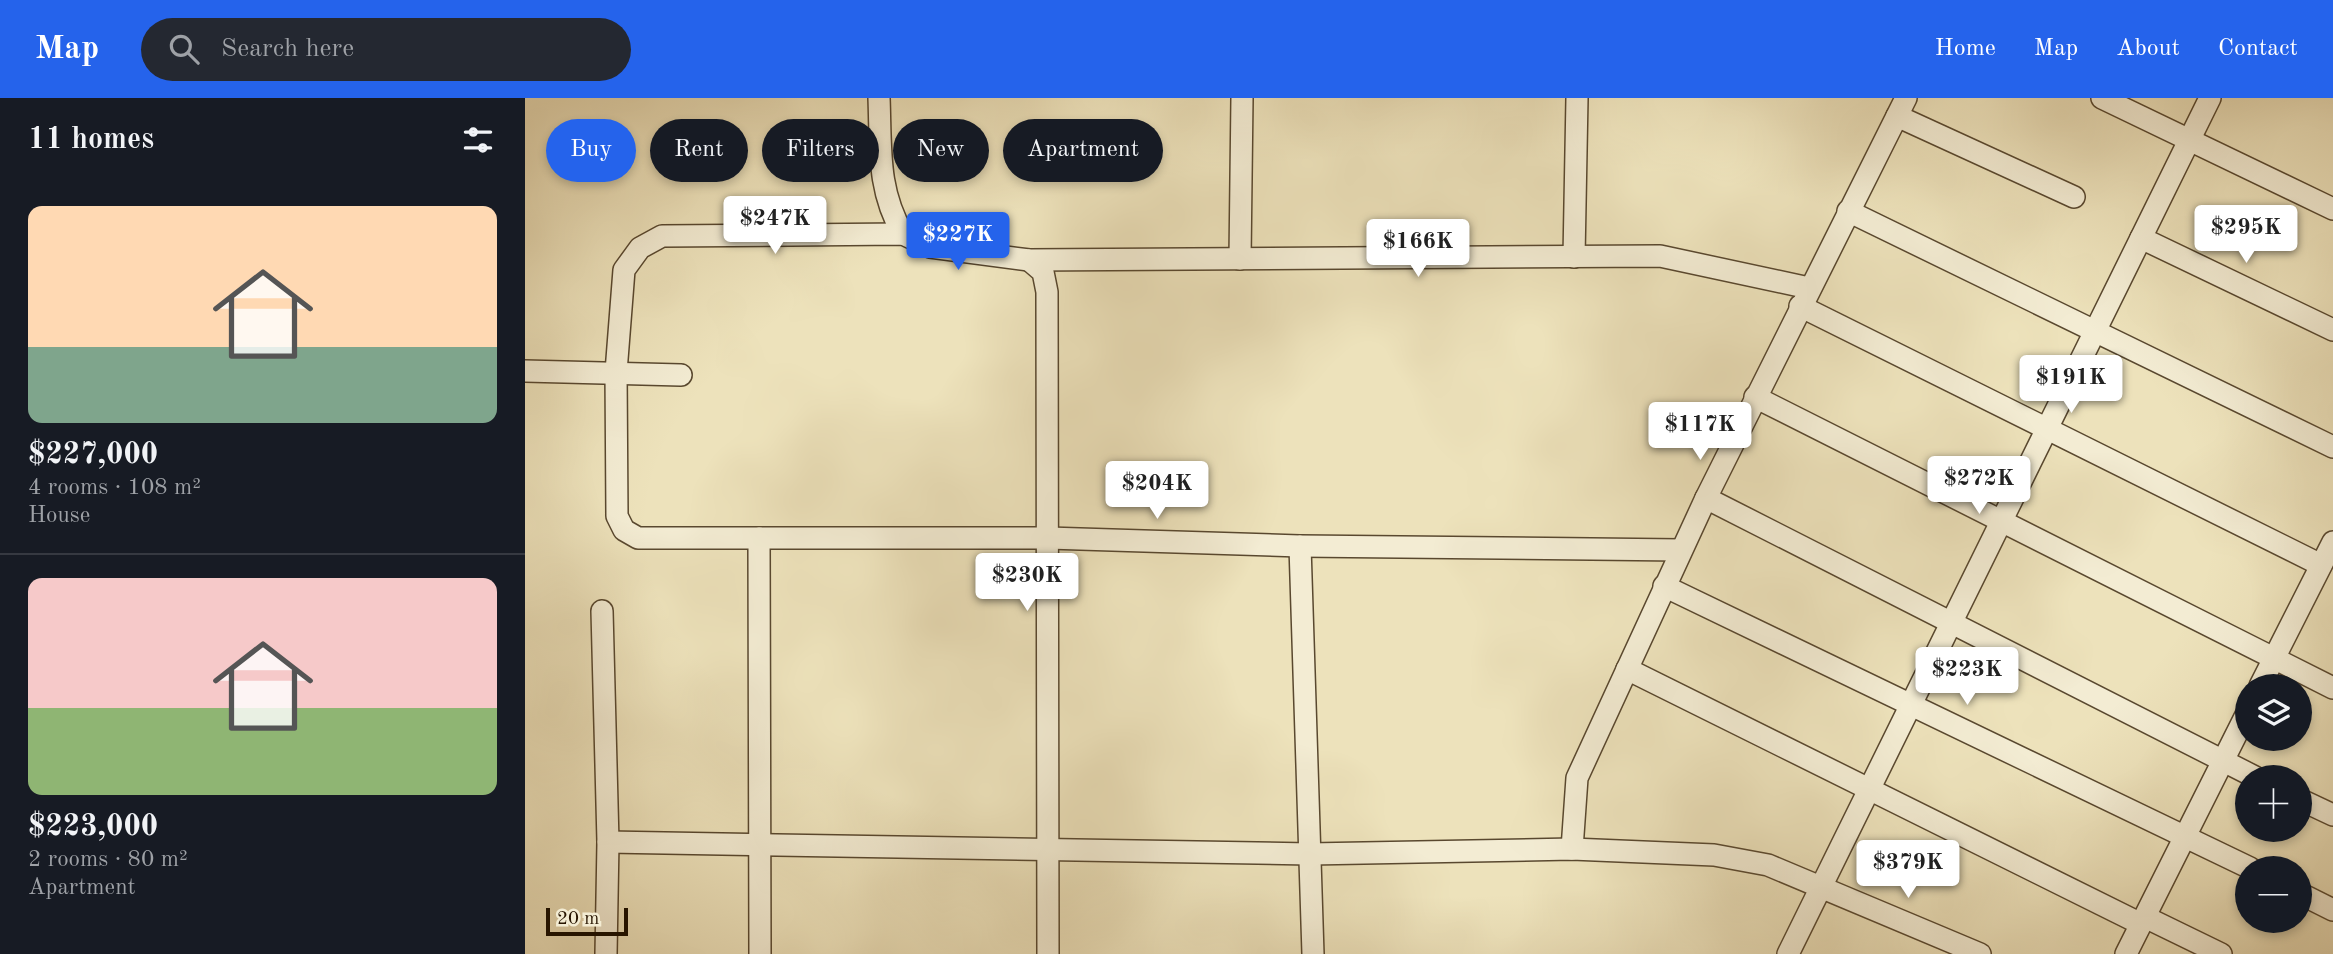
<!DOCTYPE html>
<html lang="en">
<head>
<meta charset="utf-8">
<style>
	body { margin:0; font-family:"Old Standard TT",serif; background:#242831; color:#f1f3f6; height:100vh; display:flex; flex-direction:column; font-size:26px; white-space:nowrap }
	* { box-sizing:border-box; margin:0 }
	p { font-size:23px; color:#9ea1a6 }
	.icon { flex:none; width:38px; height:38px; fill:none; stroke:currentColor; stroke-width:2; stroke-linecap:round; stroke-linejoin:round }
	.map { position:relative; flex:1; overflow:hidden }
	.drawer { display:flex; flex-direction:column; background:#171b24; width:525px }
	.drawer>* { flex:none }
	.hud { position:absolute; left:21px; top:21px; width:665px; height:63px; display:flex; gap:14px }
	.tools { position:absolute; left:1710px; top:576px; display:grid; gap:14px }
	.tools a { display:grid; place-items:center; width:77px; height:77px; border-radius:50%; background:#171b24; box-shadow:0 4px 10px #0003; font-size:35px }
	.scale { position:absolute; left:21px; bottom:18px; width:82px; box-sizing:border-box; padding-left:7px; border:4px solid #281500; border-top:0; font-size:19px; line-height:24px; white-space:nowrap; color:#281500; -webkit-text-stroke:5px #f3ecd3; paint-order:stroke }
	.price { position:absolute; translate:-50% -60px; padding:0 16px; border-radius:7px; background:#fff; color:#222; font-size:23px; line-height:46px; filter:drop-shadow(0 2px 4px #0008) }
	.price::after { content:''; position:absolute; left:50%; top:42px; width:21px; height:16px; margin-left:-10px; background:inherit; clip-path:polygon(0 0,100% 0,50% 100%) }
	.price.on { background:#2563eb; color:#fff }
	ul { padding:0; list-style:none }
	li { display:grid; align-content:center; gap:14px; height:371px; padding:0 28px }
	li+li { border-top:2px solid #363941 }
	li span { display:grid; place-items:center; height:217px; border-radius:14px; color:#555 }
	li>.icon { margin-inline-start:auto }
	span .icon { width:126px; height:126px; fill:#fffc; stroke-width:1 }
	li b { font-size:30px }
	h2 { display:flex; justify-content:space-between; align-items:center; height:84px; padding:0 28px; font-size:30px }
	.pill { padding:0 24px; border-radius:32px; background:#171b24; box-shadow:0 4px 10px #0003; font-size:24px; line-height:63px }
	.pill.on { background:#2563eb; color:#fff }
	header { display:flex; align-items:center; gap:42px; box-sizing:border-box; height:98px; padding:0 35px; background:#2563eb; color:#fff }
	header strong { font-size:33px }
	nav { display:flex; gap:38px; margin-inline-start:auto; font-size:24px }
	.search { width:490px; height:63px; background:#242831; display:flex; align-items:center; gap:18px; box-sizing:border-box; padding:0 24px; border-radius:38px; color:#9ea1a6; font-size:26px }
	main { display:flex; flex:1; min-height:0 }
	.map>svg:first-child { display:block }
	.lines { fill:none; stroke-linecap:round; stroke-linejoin:round }
	.minor-casing { stroke:#59482f; stroke-width:24 }
	.minor { stroke:#f3ecd3; stroke-width:21 }
</style>
</head>
<body>
<header>
<strong>Map</strong>
<div class="search"><svg class="icon" aria-label="search" viewBox="0 0 24 24"><circle cx="10" cy="10" r="6"/><path d="M15 15l6 6"/></svg>Search here</div>
<nav><a>Home</a><a>Map</a><a>About</a><a>Contact</a></nav>
</header>
<main>
<section class="drawer">
<h2>11 homes<svg class="icon" aria-label="filters" viewBox="0 0 24 24"><path d="M4 7h16M4 17h16"/><circle cx="9" cy="7" r="2"/><circle cx="15" cy="17" r="2"/></svg></h2>
<ul>
<li><span style="background:linear-gradient(#ffd9b3 65%,#7fa58c 0)"><svg class="icon" aria-label="home" viewBox="0 0 24 24"><path d="M3 11l9-7 9 7M6 9v11h12V9"/></svg></span><div><b>$227,000</b><p>4 rooms · 108 m²</p><p>House</p></div></li>
<li><span style="background:linear-gradient(#f6c9c9 60%,#8fb573 0)"><svg class="icon" aria-label="home" viewBox="0 0 24 24"><path d="M3 11l9-7 9 7M6 9v11h12V9"/></svg></span><div><b>$223,000</b><p>2 rooms · 80 m²</p><p>Apartment</p></div></li>
</ul>
</section>
<div class="map">
<svg width="1808" height="856" viewBox="0 0 1808 856">
	<rect width="100%" height="100%" fill="#ede2bb"/>
	<filter id="stains"><feTurbulence type="fractalNoise" baseFrequency=".00286" numOctaves="4"/><feColorMatrix values="0 0 0 0 .2 0 0 0 0 .09 0 0 0 0 .02 0 0 0 .5 -.17"/></filter>
	<radialGradient id="worn" r=".72"><stop offset=".6" stop-color="#630" stop-opacity="0"/><stop offset="1" stop-color="#630" stop-opacity=".3"/></radialGradient>
	<g class="lines">
		<g class="minor-casing">
			<g id="minor">
				<path d="M354 0C356 50 352 92 378 136"/>
				<polyline points="1577,0 1808,111"/>
				<polyline points="1372,18 1549,99"/>
				<polyline points="1323,113 1808,349"/>
				<polyline points="1616,140 1808,232"/>
				<polyline points="1049,159 1052,0"/>
				<polyline points="715,161 717,0"/>
				<polyline points="504,162 518,174 522,194 523,856"/>
				<polyline points="1275,208 1796,467"/>
				<polyline points="0,273 156,277"/>
				<polyline points="1230,299 1808,590"/>
				<polyline points="1181,400 1730,679"/>
				<polyline points="234,440 235,856"/>
				<polyline points="775,448 788,856"/>
				<polyline points="1156,452 775,448 523,440 113,440 99,432 92,418 91,274 99,172 115,150 137,138 378,136 405,149 504,162 1135,158 1284,190"/>
				<polyline points="1139,488 1725,770"/>
				<polyline points="77,513 83,744 81,856"/>
				<polyline points="1102,571 1616,826"/>
				<polyline points="1735,588 1808,444"/>
				<polyline points="1774,701 1808,717"/>
				<polyline points="83,744 785,756 1047,751 1189,757 1243,767 1455,856"/>
				<polyline points="1047,751 1052,680 1181,400 1381,0"/>
				<polyline points="1774,795 1808,812"/>
				<polyline points="1620,819 1696,856"/>
				<polyline points="1263,856 1685,0"/>
				<polyline points="1601,856 1722,615"/>
			</g>
		</g>
		<use href="#minor" class="minor"/>
	</g>
	<rect width="100%" height="100%" filter="url(#stains)"/>
	<rect width="100%" height="100%" fill="url(#worn)"/>
</svg>
<div class="tools">
<a><svg class="icon" aria-label="layers" viewBox="0 0 24 24"><path d="M12 4l9 5-9 5-9-5zM3 14l9 5 9-5"/></svg></a>
<a>+</a>
<a>−</a>
</div>
<div class="scale">20 m</div>
<b class="price" style="left:250px;top:158px">$247K</b>
<b class="price" style="left:1721px;top:167px">$295K</b>
<b class="price on" style="left:433px;top:174px">$227K</b>
<b class="price" style="left:893px;top:181px">$166K</b>
<b class="price" style="left:1546px;top:317px">$191K</b>
<b class="price" style="left:1175px;top:364px">$117K</b>
<b class="price" style="left:1454px;top:418px">$272K</b>
<b class="price" style="left:632px;top:423px">$204K</b>
<b class="price" style="left:502px;top:515px">$230K</b>
<b class="price" style="left:1442px;top:609px">$223K</b>
<b class="price" style="left:1383px;top:802px">$379K</b>
<div class="hud">
<a class="pill on">Buy</a>
<a class="pill">Rent</a>
<a class="pill">Filters</a>
<a class="pill">New</a>
<a class="pill">Apartment</a>
</div>
</div>
</main>
</body>
</html>
